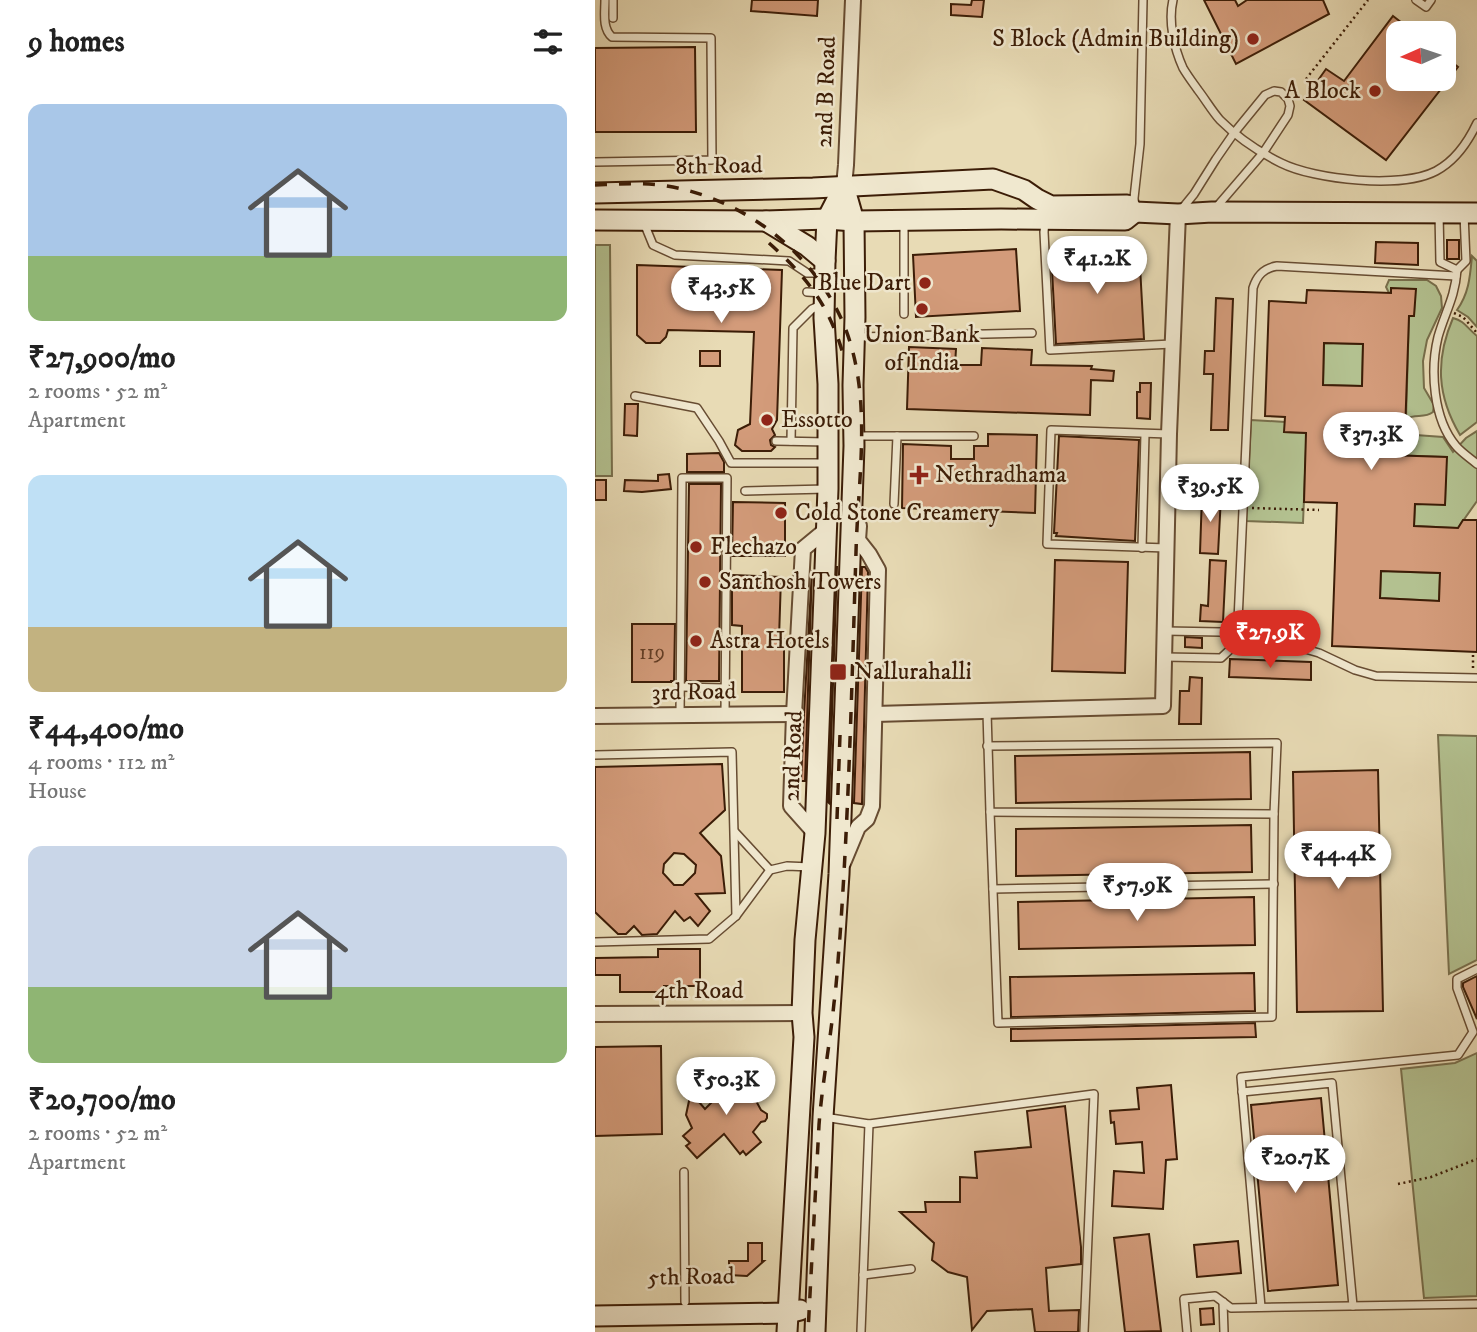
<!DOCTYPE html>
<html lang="en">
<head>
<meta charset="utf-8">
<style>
	body { margin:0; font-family:"IM FELL DW Pica",serif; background:#f2f2f2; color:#222; height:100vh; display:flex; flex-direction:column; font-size:26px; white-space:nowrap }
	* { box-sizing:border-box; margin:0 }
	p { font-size:23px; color:#767676 }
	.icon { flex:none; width:38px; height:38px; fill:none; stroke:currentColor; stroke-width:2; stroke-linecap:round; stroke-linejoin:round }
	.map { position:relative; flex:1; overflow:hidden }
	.details { display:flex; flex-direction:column; background:#fff; width:595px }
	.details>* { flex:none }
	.needle { width:46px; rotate:267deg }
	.fabs { position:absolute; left:791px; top:21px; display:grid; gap:14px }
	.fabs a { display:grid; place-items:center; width:70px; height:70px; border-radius:14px; background:#fff; box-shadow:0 7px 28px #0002; font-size:35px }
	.price { position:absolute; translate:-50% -60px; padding:0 16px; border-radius:24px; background:#fff; color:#222; font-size:23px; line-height:46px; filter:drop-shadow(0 2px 4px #0008) }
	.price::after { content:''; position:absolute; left:50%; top:42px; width:21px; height:16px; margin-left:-10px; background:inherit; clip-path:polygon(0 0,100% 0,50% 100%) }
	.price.active { background:#d93025; color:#fff }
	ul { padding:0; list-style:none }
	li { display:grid; align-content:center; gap:14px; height:371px; padding:0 28px }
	li span { display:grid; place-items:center; height:217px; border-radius:14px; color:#555 }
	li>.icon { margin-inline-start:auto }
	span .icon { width:126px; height:126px; fill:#fffc; stroke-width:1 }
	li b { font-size:30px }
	h2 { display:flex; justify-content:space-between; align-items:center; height:84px; padding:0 28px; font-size:30px }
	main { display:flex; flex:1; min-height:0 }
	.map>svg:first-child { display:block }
	.green { fill:#b3c190; stroke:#786f4c; stroke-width:2 }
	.building { fill:#d39b7a; stroke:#3c1d07; stroke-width:2; fill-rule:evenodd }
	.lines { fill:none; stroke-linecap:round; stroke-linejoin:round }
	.lane-casing { stroke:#674c32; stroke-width:10 }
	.street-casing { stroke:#674c32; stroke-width:18 }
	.secondary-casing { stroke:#3c1d07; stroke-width:23 }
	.path { stroke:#3c1d07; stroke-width:2.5; stroke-dasharray:2 3.5; stroke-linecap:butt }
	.lane { stroke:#f0e8cf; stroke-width:7 }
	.street { stroke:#f0e8cf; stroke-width:14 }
	.secondary { stroke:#f0e8cf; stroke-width:19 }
	.rail { stroke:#3c1d07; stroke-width:3.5; stroke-dasharray:12 12; stroke-linecap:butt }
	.poi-dot { fill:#8f2418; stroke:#f0e8cf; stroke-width:2.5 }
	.labels { text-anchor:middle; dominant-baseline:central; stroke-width:5; stroke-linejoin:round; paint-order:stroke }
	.number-label { font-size:21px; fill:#623c24 }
	.poi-label { font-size:24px; fill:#3c1d07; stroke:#f0e8cf; text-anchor:start }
	.street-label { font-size:24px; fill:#3c1d07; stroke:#f0e8cf }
</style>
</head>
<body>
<main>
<section class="details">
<h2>9 homes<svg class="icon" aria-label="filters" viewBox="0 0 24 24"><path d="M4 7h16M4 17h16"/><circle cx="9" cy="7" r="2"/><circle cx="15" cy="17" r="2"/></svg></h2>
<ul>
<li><span style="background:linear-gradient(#a9c7e8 70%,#8fb573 0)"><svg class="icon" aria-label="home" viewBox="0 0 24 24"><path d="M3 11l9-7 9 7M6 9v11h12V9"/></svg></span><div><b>₹27,900/mo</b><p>2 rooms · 52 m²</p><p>Apartment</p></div></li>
<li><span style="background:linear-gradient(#bfe0f5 70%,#c2b280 0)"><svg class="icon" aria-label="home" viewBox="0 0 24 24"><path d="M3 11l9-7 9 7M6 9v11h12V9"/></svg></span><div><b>₹44,400/mo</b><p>4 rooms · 112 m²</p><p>House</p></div></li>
<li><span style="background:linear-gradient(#c9d6e8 65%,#8fb573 0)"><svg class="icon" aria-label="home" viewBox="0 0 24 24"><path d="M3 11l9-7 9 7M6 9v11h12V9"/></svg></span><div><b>₹20,700/mo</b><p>2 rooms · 52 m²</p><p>Apartment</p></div></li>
</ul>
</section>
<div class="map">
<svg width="882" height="1332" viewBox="0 0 882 1332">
	<rect width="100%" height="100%" fill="#e8dbb5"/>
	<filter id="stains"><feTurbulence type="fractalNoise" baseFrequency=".00286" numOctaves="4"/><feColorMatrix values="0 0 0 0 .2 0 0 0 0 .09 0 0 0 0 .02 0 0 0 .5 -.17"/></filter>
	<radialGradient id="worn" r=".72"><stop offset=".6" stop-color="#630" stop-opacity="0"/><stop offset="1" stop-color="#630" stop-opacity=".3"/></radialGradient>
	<g class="green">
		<polygon points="0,245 15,245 17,476 0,476"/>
		<path d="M877 256 882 261V327L873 317 862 310C874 293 875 277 877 256Z"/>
		<path d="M794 280H832L841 286 846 296 847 308 832 340 828 361 829 388 839 405 838 412C829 419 820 413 811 419L814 316H819L820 290 794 293 791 287Z"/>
		<path d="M858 318C870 321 872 328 882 336V422L865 435C842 396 840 360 858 318Z"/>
		<polygon points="729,343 768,344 767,386 728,385"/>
		<polygon points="656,420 690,422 690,432 741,434 711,449 708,523 651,521"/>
		<polygon points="882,431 882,501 863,528 819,526 820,504 850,504 851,457 792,455 793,433 848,437 858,452 871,438"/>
		<polygon points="786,571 845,573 844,601 785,598"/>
		<polygon points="843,735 882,736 882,960 854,974"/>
		<polygon points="882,1053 882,1296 829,1298 806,1069 860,1063"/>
	</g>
	<g class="building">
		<polygon points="157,0 223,0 222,16 156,11"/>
		<polygon points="377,0 389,0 387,17 356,15 356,4 376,5"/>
		<polygon points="609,0 640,0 643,6 652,0 728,0 734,14 641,64"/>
		<polygon points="798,16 820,33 803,33 803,79 849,79 849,56 863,67 791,160 709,100 731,69 749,81"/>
		<polygon points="100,47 101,132 0,132 0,48"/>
		<rect x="852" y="240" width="12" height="19"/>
		<polygon points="781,242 823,243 823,265 780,263"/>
		<polygon points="544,248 549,339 461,344 456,252"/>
		<polygon points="421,249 425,311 321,317 318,255"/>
		<polygon points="42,265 187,270 182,420 177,429 180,435 175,440 176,445 180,447 176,451 147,451 140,445 143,430 155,424 159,332 73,330 71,337 65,343 51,343 42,335"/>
		<path d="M796 288 821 289 819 316H814L810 433H793L792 455 852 457 850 505 820 504 819 526 863 528 868 520H882V652L737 646 742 503 709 502 711 433 689 432 690 417 670 416 674 301 711 303 712 290 796 293ZM729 343 768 344 767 386 728 385ZM786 571 845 573 844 601 785 598Z"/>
		<polygon points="621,298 638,299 633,430 616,430 618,374 609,374 610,351 619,351"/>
		<polygon points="314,347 361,349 360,365 386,365 387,348 437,350 436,365 497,366 496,369 519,371 518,381 496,380 495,415 312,409"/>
		<rect x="105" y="351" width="20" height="15"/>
		<polygon points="545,383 556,383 555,419 542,418 542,392 545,392"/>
		<polygon points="30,404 43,404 42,436 29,435"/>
		<polygon points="393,434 442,435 440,513 307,508 308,444 356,446 356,459 379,459 379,446 393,446"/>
		<polygon points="464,436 544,440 540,541 461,536 462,533 459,533"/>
		<polygon points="124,453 129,462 129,472 92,472 92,454"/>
		<polygon points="74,474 76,489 47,492 29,491 30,480 63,481 63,475"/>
		<rect x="0" y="480" width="11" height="20"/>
		<polygon points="94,484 126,484 124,681 91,681"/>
		<polygon points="607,495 626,496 623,554 605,553"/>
		<polygon points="138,502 190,503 190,556 137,556"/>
		<polygon points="460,560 533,562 530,673 457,671"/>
		<polygon points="615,560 631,561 628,622 605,621 606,605 613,606"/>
		<polygon points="242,566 234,803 233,802"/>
		<polygon points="267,567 270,567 273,572 267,804 259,803"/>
		<polygon points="217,570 210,781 206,781 209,714"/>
		<polygon points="137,575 186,577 184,639 189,639 189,692 147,692 147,626 137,625"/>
		<polygon points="37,624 80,624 79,681 76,681 76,682 37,682"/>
		<polygon points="590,637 607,638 607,648 590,647"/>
		<polygon points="635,659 716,662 716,680 634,677"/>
		<polygon points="595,677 607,678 606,724 584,724 585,691 594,691"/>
		<polygon points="655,752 656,799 421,803 420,756"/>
		<path d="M127 764 130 810 105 833 126 856 130 893 101 894 115 911 103 926 95 917 89 921 80 911 62 934 47 935 39 926 31 934H23L0 912V767ZM79 853 89 854 101 865 100 873 88 885H79L68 873 69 864Z"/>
		<polygon points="783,770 788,1011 702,1012 698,772"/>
		<polygon points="656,825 657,872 421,876 421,829"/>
		<polygon points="659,897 660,945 424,949 423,902"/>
		<polygon points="63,949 105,949 105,986 69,986 69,992 25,992 25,975 0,975 0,958 63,957"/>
		<polygon points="659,973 660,1011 416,1017 415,977"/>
		<polygon points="882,976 882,1019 868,987 868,983"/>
		<polygon points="660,1023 661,1037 416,1041 416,1029"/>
		<polygon points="66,1046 67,1134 0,1136 0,1047"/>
		<polygon points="155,1076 169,1091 160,1099 166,1110 172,1114 172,1118 170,1121 166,1122 158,1132 166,1142 151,1155 148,1151 145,1154 129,1134 102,1158 91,1146 95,1143 88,1136 97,1128 91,1115 94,1101 98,1095 110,1109 125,1094 114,1083 120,1079 131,1077 136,1078 147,1084"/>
		<polygon points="576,1085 582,1159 571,1160 568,1209 517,1206 519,1171 549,1173 547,1142 521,1144 519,1122 516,1123 515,1111 544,1109 542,1088"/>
		<polygon points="726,1098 743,1285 673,1291 656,1105"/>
		<polygon points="470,1106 486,1247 486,1264 451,1268 454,1311 484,1310 483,1332 440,1332 437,1309 392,1311 377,1330 372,1277 353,1272 337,1260 339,1243 305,1212 331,1212 330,1202 365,1202 365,1177 382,1178 380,1152 436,1147 432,1111"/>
		<polygon points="554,1234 566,1331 530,1332 519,1238"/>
		<polygon points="643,1241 646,1273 602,1277 599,1245"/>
		<polygon points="153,1243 167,1243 167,1261 169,1261 152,1276 134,1275 134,1261 153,1261"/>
		<polygon points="618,1308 619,1324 606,1325 605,1309"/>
	</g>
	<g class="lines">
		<g class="lane-casing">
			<g id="lane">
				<polyline points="18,0 18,18"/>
				<path d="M578 0C573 21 579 48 588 68 592 75 598 83 603 90 610 99 617 111 625 120 642 137 664 152 686 163 720 180 807 189 841 171 860 161 873 142 882 123"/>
				<polyline points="821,0 831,7 836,0"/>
				<path d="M0 162 117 160 116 38 17 37C7 28 10 13 10 0"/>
				<polyline points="540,208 539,198 545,144 548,0"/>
				<polyline points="586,210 599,194 621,159 639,133 670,95 679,91 686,92 693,99 695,106 693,115 668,153 619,210"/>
				<polyline points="844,213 845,262 862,270 871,261 869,214"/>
				<polyline points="450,222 449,232 455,350 577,344"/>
				<polyline points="49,223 58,245 80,255 194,261 212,273 229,273"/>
				<path d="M862 270C860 298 850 312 843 337 835 370 838 419 861 446 867 453 875 458 882 464"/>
				<polyline points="212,292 228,293"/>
				<polyline points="309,314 309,221"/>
				<polyline points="263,337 437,333"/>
				<polyline points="40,396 102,408 124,441 136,463 233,463"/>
				<polyline points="260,436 379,436"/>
				<polyline points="181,441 232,442"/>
				<polyline points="196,441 198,328 217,309 226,305"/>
				<polyline points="150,491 232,489"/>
				<polyline points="299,504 302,436"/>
				<polyline points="547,548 550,434"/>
				<polyline points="572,548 452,544 456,430 574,434"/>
				<polyline points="570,631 626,632 642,643 693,644 724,653 760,670 781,676 882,678"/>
				<path d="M569 657 626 658 642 643 658 288C662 275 669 268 682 266L861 276"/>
				<polyline points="86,687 130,688"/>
				<polyline points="392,712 395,812 679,814"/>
				<polyline points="85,715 87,478 132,478 130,715"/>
				<polyline points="392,746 682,743 679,814 677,1017 403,1023 395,812"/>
				<polyline points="0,755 137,752 141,916"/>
				<polyline points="140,832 175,870"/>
				<polyline points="398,889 679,884"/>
				<polyline points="0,942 114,939 141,916 175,870 192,866 216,867"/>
				<polyline points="647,1092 737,1083 758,1306"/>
				<polyline points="229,1117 274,1124 499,1094 489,1332"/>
				<polyline points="89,1172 90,1302"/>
				<polyline points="268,1275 316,1269"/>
				<polyline points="628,1302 629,1332"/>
				<polyline points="666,1307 646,1077 863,1055 878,1032 862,988 862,979 882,969"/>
				<polyline points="266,1332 274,1124"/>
				<polyline points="592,1332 589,1299 620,1296 636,1308 882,1304"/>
			</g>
		</g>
		<g class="street-casing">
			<g id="street">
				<polyline points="249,186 251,165 258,0"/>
				<polyline points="280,714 568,706 574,434 583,214"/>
				<polyline points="0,716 199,714"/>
				<polyline points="220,833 196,806 199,714 208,549 231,530"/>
				<polyline points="248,863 263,827 272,819 277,806 283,570 274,554 263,540 264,526"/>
				<polyline points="0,1014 207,1013"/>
			</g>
		</g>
		<g class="secondary-casing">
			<g id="secondary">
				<polyline points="0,193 218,188 398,179 429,190 442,199 456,206 532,205 540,212 583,214 617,212 882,213"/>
				<polyline points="0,220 171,221 232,219 259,221 406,219 530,220 540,212"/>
				<polyline points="171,221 212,246 230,261"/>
				<polyline points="0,1316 193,1313 205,1310"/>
				<polyline points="192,1332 209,1037 207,1013 210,940 220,833 233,489 233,384 229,318 230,261 232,219 249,186"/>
				<polyline points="220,1332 228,1117 244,874 259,446 258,385 260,317 259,221 249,186"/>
			</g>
		</g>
		<g class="path">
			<polyline points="711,79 773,0"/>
			<polyline points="859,313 868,317 882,333"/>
			<polyline points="657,508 724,510"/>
			<polyline points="878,668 878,652"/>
			<polyline points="803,1184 836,1177 882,1159"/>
		</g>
		<use href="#lane" class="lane"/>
		<use href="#street" class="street"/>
		<use href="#secondary" class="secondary"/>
		<g class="rail">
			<path d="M0 185C24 184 48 182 72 186 150 199 219 253 249 325 278 397 263 476 261 552 257 680 254 808 245 936 243 958 242 981 239 1003 235 1044 227 1084 224 1125L213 1332"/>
			<path d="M174 243C211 276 234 305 248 354"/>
			<polyline points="242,819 245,735"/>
		</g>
	</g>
	<g class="poi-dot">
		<circle cx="658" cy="39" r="7"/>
		<circle cx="780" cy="91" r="7"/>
		<circle cx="330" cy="283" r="7"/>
		<circle cx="327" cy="309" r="7"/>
		<circle cx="172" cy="420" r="7"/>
		<path d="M320.5 464.5h7v7h7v7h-7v7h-7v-7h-7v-7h7z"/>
		<circle cx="186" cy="513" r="7"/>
		<circle cx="101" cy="547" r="7"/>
		<circle cx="110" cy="582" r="7"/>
		<circle cx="101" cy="641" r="7"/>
		<rect x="234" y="663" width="18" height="18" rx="3.5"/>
	</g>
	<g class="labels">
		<g class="number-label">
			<text x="57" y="653">119</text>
		</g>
		<g class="poi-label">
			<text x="644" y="39" text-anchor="end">S Block (Admin Building)</text>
			<text x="766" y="91" text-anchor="end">A Block</text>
			<text x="316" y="283" text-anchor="end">Blue Dart</text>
			<text x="327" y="335" text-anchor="middle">Union Bank<tspan x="327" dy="28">of India</tspan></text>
			<text x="186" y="420">Essotto</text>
			<text x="340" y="475">Nethradhama</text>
			<text x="200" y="513">Cold Stone Creamery</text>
			<text x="115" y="547">Flechazo</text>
			<text x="124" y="582">Santhosh Towers</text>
			<text x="115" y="641">Astra Hotels</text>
			<text x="259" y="672">Nallurahalli</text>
		</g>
		<g class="street-label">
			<text transform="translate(231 92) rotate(-88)">2nd B Road</text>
			<text transform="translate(124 166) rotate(-1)">8th Road</text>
			<text transform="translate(99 692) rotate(-1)">3rd Road</text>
			<text transform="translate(198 756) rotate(-88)">2nd Road</text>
			<text x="104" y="991">4th Road</text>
			<text transform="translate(96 1277) rotate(-1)">5th Road</text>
		</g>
	</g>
	<rect width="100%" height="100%" filter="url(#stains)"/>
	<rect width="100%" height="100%" fill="url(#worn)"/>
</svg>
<div class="fabs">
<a><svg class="needle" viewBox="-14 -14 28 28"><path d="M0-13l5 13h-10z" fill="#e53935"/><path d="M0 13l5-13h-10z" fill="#767676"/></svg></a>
</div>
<b class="price" style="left:502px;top:296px">₹41.2K</b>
<b class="price" style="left:126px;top:325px">₹43.5K</b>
<b class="price" style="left:776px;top:472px">₹37.3K</b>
<b class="price" style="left:615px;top:524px">₹39.5K</b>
<b class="price active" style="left:675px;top:670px">₹27.9K</b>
<b class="price" style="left:743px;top:891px">₹44.4K</b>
<b class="price" style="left:542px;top:923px">₹57.9K</b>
<b class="price" style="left:131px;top:1117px">₹50.3K</b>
<b class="price" style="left:700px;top:1195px">₹20.7K</b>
</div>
</main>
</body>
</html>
